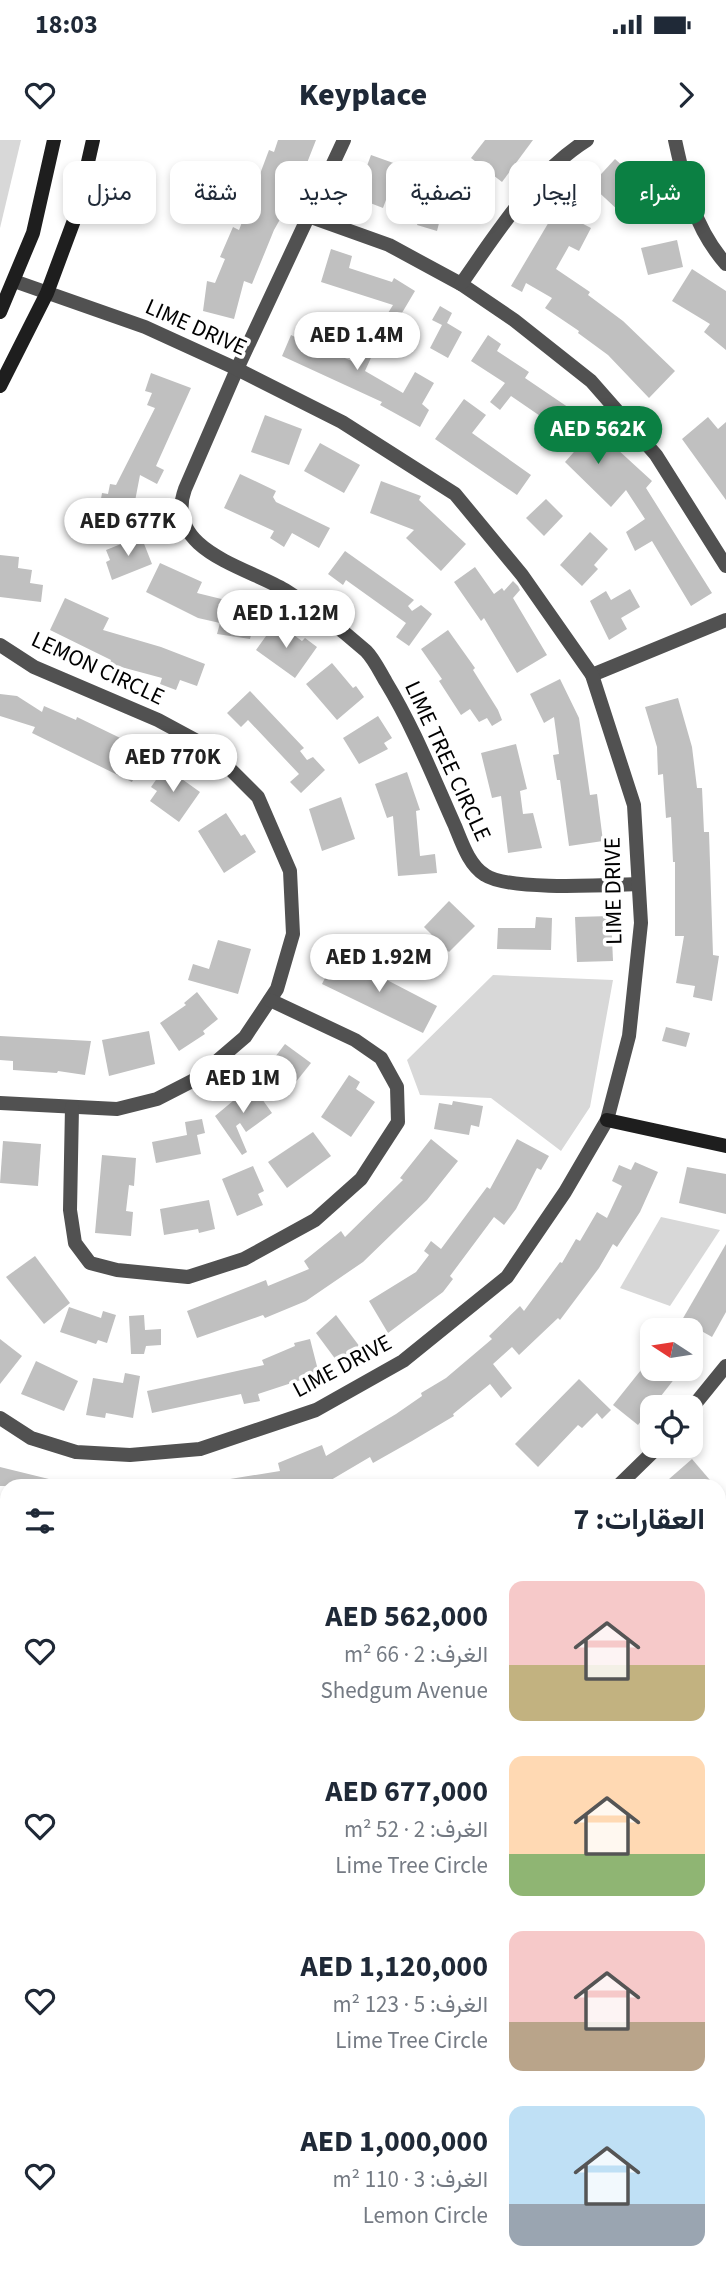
<!DOCTYPE html>
<html lang="ar">
<head>
<meta charset="utf-8">
<style>
	body { margin:0; font-family:"Source Sans 3",Vazirmatn,sans-serif; background:#f6f6f7; color:#1f2937; direction:rtl; height:100vh; display:flex; flex-direction:column; font-size:26px; white-space:nowrap }
	* { box-sizing:border-box; margin:0 }
	p { font-size:23px; color:#747a83 }
	.icon { flex:none; width:38px; height:38px; fill:none; stroke:currentColor; stroke-width:2; stroke-linecap:round; stroke-linejoin:round }
	.map { position:relative; flex:1; overflow:hidden; direction:ltr }
	.sheet { position:absolute; left:0px; top:1339px; width:726px; height:800px; display:flex; flex-direction:column; background:#fff; border-radius:21px 21px 0 0; box-shadow:0 4px 10px #0003; direction:rtl }
	.sheet>* { flex:none }
	.banner { position:absolute; left:21px; top:21px; width:684px; height:63px; direction:rtl; display:flex; gap:14px }
	.needle { width:46px; rotate:282deg }
	.tools { position:absolute; left:640px; top:1178px; display:grid; gap:14px }
	.tools a { display:grid; place-items:center; width:63px; height:63px; border-radius:14px; background:#fff; box-shadow:0 4px 10px #0003; font-size:35px }
	.price { position:absolute; translate:-50% -60px; padding:0 16px; border-radius:24px; background:#fff; color:#222; font-size:23px; line-height:46px; filter:drop-shadow(0 2px 4px #0008) }
	.price::after { content:''; position:absolute; left:50%; top:42px; width:21px; height:16px; margin-left:-10px; background:inherit; clip-path:polygon(0 0,100% 0,50% 100%) }
	.price.current { background:#0b8043; color:#fff }
	ul { padding:0; list-style:none }
	li { display:flex; align-items:center; gap:21px; height:175px; padding:0 21px }
	li span { display:grid; place-items:center; flex:none; width:196px; height:140px; border-radius:14px; color:#555 }
	li>.icon { margin-inline-start:auto }
	span .icon { width:84px; height:84px; fill:#fffc; stroke-width:1 }
	li b { font-size:30px }
	h2 { display:flex; justify-content:space-between; align-items:center; height:84px; padding:0 21px; font-size:30px }
	.pill { padding:0 24px; border-radius:14px; background:#fff; box-shadow:0 4px 10px #0003; font-size:24px; line-height:63px }
	.pill.current { background:#0b8043; color:#fff }
	.status { display:flex; justify-content:space-between; align-items:center; height:49px; padding:0 35px; background:#fff; direction:ltr }
	.status svg { height:19px; fill:currentColor }
	header { display:flex; justify-content:space-between; align-items:center; height:91px; padding:0 21px; background:#fff; font-size:32px; font-weight:800 }
	.map>svg:first-child { display:block }
	.green { fill:#d8d8d8 }
	.building { fill:#c0c0c0 }
	.lines { fill:none; stroke-linecap:round; stroke-linejoin:round }
	.lane { stroke:#515151; stroke-width:8 }
	.street { stroke:#515151; stroke-width:14 }
	.secondary { stroke:#1e1e1e; stroke-width:14 }
	.labels { text-anchor:middle; dominant-baseline:central; stroke-width:7; stroke-linejoin:round; paint-order:stroke }
	.street-label { font-size:23px; fill:#000; stroke:#fff }
</style>
</head>
<body>
<div class="status"><b>18:03</b><svg viewBox="0 0 49 12"><path d="M0 12V9h3v3zM5 12V6h3v6zM10 12V3h3v9zM15 12V0h3v12zM26 1h20v11H26zM47 4h2v5h-2z"/></svg></div>
<header><svg class="icon" aria-label="forward" viewBox="0 0 24 24"><path d="M9 5l7 7-7 7"/></svg>Keyplace<svg class="icon" aria-label="heart" viewBox="0 0 24 24"><path d="M12 20l-8-8c-3-5 5-10 8-4 3-6 11-1 8 4z"/></svg></header>
<div class="map">
<svg width="726" height="2138" viewBox="0 0 726 2138">
	<rect width="100%" height="100%" fill="#fff"/>
	<g class="green">
		<polygon points="0,0 21,0 0,88"/>
		<polygon points="493,835 613,840 590,967 561,1011 491,958 420,955 407,920"/>
		<polygon points="661,1077 720,1090 670,1166 620,1148"/>
		<polygon points="719,1817 726,1819 726,1915 719,1920"/>
	</g>
	<g class="building">
		<polygon points="278,0 316,0 296,51 274,90 252,144 244,141 234,179 203,171 207,141 215,143 225,119 220,117 233,87 239,90 249,64 243,61 251,48 254,50 269,10 274,12"/>
		<polygon points="485,0 533,0 502,42 471,18"/>
		<polygon points="371,15 399,25 383,68 365,61 368,53 358,50"/>
		<polygon points="615,19 644,45 620,72 591,45"/>
		<polygon points="421,40 448,48 437,91 417,85 420,76 411,74"/>
		<polygon points="556,70 591,88 579,111 569,106 556,129 590,152 588,155 623,181 675,231 649,258 608,215 578,193 579,191 545,168 552,158 526,143 522,152 511,146"/>
		<polygon points="677,100 683,127 648,135 641,108"/>
		<polygon points="331,109 352,116 349,128 392,142 394,138 415,151 393,188 383,181 393,165 321,142"/>
		<polygon points="692,129 726,151 726,210 704,192 710,184 672,161"/>
		<polygon points="440,166 452,173 447,183 462,192 448,218 430,208 442,185 432,180"/>
		<polygon points="312,174 333,183 322,208 354,222 362,204 375,209 365,231 403,253 415,232 434,243 422,264 429,270 420,287 380,265 382,262 282,216 291,195 301,200"/>
		<polygon points="488,195 501,204 497,211 529,232 525,238 581,276 652,341 646,348 712,453 691,466 652,401 635,411 626,392 645,379 626,350 611,367 565,322 581,304 511,256 500,270 490,262 505,243 471,221"/>
		<polygon points="151,233 191,248 156,326 164,330 157,344 140,335 131,382 98,376 102,353 108,354 110,344 116,345 155,268 147,265 152,253 145,251"/>
		<polygon points="464,259 486,275 472,293 531,335 517,355 435,299"/>
		<polygon points="265,275 302,289 289,325 251,312"/>
		<polygon points="708,277 718,289 726,282 726,360 682,299"/>
		<polygon points="320,303 360,325 344,353 304,331"/>
		<polygon points="240,334 276,351 273,357 276,362 330,388 319,408 292,393 284,407 270,398 274,391 224,368"/>
		<polygon points="381,341 421,356 419,360 466,404 441,431 406,398 414,390 370,373"/>
		<polygon points="546,359 563,376 544,396 526,378"/>
		<polygon points="590,392 608,409 594,425 598,429 582,446 560,425"/>
		<polygon points="141,396 152,424 112,440 106,422 110,420 106,410"/>
		<polygon points="345,411 414,460 408,466 412,471 421,465 432,474 409,506 396,497 406,483 346,440 343,445 328,434"/>
		<polygon points="0,415 19,417 18,428 32,430 30,443 43,445 41,462 0,457"/>
		<polygon points="160,423 202,442 197,453 258,468 250,499 217,494 220,483 198,478 146,452"/>
		<polygon points="475,427 494,454 502,448 504,451 513,441 518,446 520,450 513,458 547,515 517,533 484,478 481,481 454,442"/>
		<polygon points="630,449 640,467 621,478 627,489 609,500 590,461 606,451 611,460"/>
		<polygon points="65,458 109,478 103,490 161,507 205,524 197,546 180,540 176,550 160,544 162,538 110,524 111,520 50,490"/>
		<polygon points="276,482 302,501 305,498 317,507 295,538 256,510"/>
		<polygon points="448,490 475,528 473,530 498,570 502,580 492,586 487,578 479,582 470,569 461,575 439,541 442,539 421,509"/>
		<polygon points="332,523 353,548 356,546 364,557 337,580 306,544"/>
		<polygon points="560,539 579,578 590,655 597,654 603,701 569,706 560,640 557,640 553,615 559,614 554,577 544,583 530,554"/>
		<polygon points="250,551 304,608 300,611 307,620 313,617 325,630 301,653 290,642 299,634 248,580 241,587 227,573"/>
		<polygon points="0,554 17,556 42,572 44,566 76,580 77,577 147,611 132,642 32,593 35,587 0,576"/>
		<polygon points="678,558 692,607 697,648 702,648 704,692 709,692 713,815 719,816 712,861 693,857 695,846 676,843 684,796 675,796 675,722 673,722 671,677 666,678 663,634 658,635 657,607 645,567"/>
		<polygon points="378,576 392,598 384,603 388,609 359,624 343,598"/>
		<polygon points="516,604 527,649 520,651 523,674 533,673 542,708 508,713 501,656 492,658 481,613"/>
		<polygon points="165,627 200,652 179,682 150,661 157,651 151,647"/>
		<polygon points="407,632 420,670 416,671 420,716 435,714 437,733 398,736 393,676 387,678 375,644"/>
		<polygon points="341,657 355,699 322,711 309,669"/>
		<polygon points="226,673 241,696 245,694 256,712 224,733 198,691"/>
		<polygon points="449,761 475,786 449,812 424,787"/>
		<polygon points="611,776 613,821 577,822 575,777"/>
		<polygon points="536,777 552,778 551,810 497,809 498,788 535,788"/>
		<polygon points="218,800 251,809 238,854 188,840 193,824 209,829"/>
		<polygon points="337,814 437,866 423,893 322,844"/>
		<polygon points="197,852 218,879 203,891 205,894 179,911 160,883 186,865 184,863"/>
		<polygon points="666,887 690,893 686,907 662,901"/>
		<polygon points="149,891 155,924 109,936 102,900"/>
		<polygon points="0,896 91,901 85,935 58,931 57,933 13,930 13,921 0,920"/>
		<polygon points="285,904 311,923 287,953 262,934"/>
		<polygon points="349,935 360,942 356,949 375,962 351,997 321,977"/>
		<polygon points="252,945 272,973 246,992 240,983 236,986 247,1012 242,1015 215,976"/>
		<polygon points="453,961 483,966 479,987 471,985 469,995 434,989 439,963 452,965"/>
		<polygon points="202,979 205,993 197,995 201,1014 156,1023 152,1002 187,995 185,982"/>
		<polygon points="313,992 331,1016 287,1048 268,1022"/>
		<polygon points="431,999 458,1021 427,1060 363,1122 306,1161 265,1178 263,1175 197,1198 187,1171 266,1140 268,1146 309,1129 304,1121 341,1091 345,1097 403,1040 400,1038"/>
		<polygon points="517,999 549,1016 541,1030 537,1028 516,1069 504,1085 494,1077 450,1136 453,1139 443,1152 388,1193 369,1161 416,1132 429,1115 424,1111 431,1101 441,1109 487,1047 490,1049"/>
		<polygon points="3,1001 41,1004 38,1046 0,1043"/>
		<polygon points="102,1015 136,1018 134,1046 129,1045 126,1071 133,1072 131,1096 95,1093"/>
		<polygon points="635,1022 658,1032 640,1072 617,1107 613,1104 599,1128 560,1180 558,1178 519,1215 512,1207 493,1224 512,1248 501,1258 490,1244 453,1274 454,1276 412,1301 373,1323 370,1317 331,1340 316,1346 230,1346 230,1339 280,1331 278,1323 322,1305 326,1316 396,1274 422,1256 421,1253 446,1238 492,1199 489,1196 520,1166 524,1171 560,1122 562,1123 576,1099 580,1101 597,1072 607,1078 622,1046 612,1041 619,1025 631,1030"/>
		<polygon points="253,1026 264,1051 258,1054 263,1065 237,1076 222,1039"/>
		<polygon points="687,1027 726,1034 726,1074 679,1063"/>
		<polygon points="209,1060 215,1089 199,1093 198,1089 164,1095 160,1069"/>
		<polygon points="726,1104 726,1172 712,1197 682,1180"/>
		<polygon points="35,1116 70,1163 44,1184 6,1137"/>
		<polygon points="69,1167 101,1178 103,1171 116,1175 107,1203 98,1200 96,1204 60,1192"/>
		<polygon points="144,1175 145,1190 161,1189 161,1205 146,1206 144,1214 131,1214 129,1176"/>
		<polygon points="336,1175 360,1207 339,1224 316,1193"/>
		<polygon points="0,1199 22,1216 0,1244"/>
		<polygon points="310,1199 319,1234 258,1254 260,1261 244,1264 241,1254 152,1273 147,1251 264,1225 262,1220 295,1206 294,1203"/>
		<polygon points="653,1215 653,1228 683,1228 638,1285 613,1265"/>
		<polygon points="36,1221 78,1241 64,1271 21,1254"/>
		<polygon points="125,1233 140,1236 133,1278 106,1273 105,1278 86,1275 93,1238 123,1243"/>
		<polygon points="579,1239 611,1270 602,1279 597,1273 582,1288 578,1285 538,1327 515,1304"/>
		<polygon points="692,1319 715,1346 661,1346"/>
		<polygon points="0,1327 57,1341 56,1346 0,1346"/>
	</g>
	<g class="lines">
		<polyline class="lane" points="40,2138 43,2132"/>
		<g class="street">
			<path d="M344 0 237 229 185 349C163 410 247 427 285 450 314 468 341 489 366 511 374 519 380 532 386 542 414 588 433 637 455 686 462 703 469 725 485 735 509 751 607 745 638 744"/>
			<path d="M675 0C685 46 694 88 726 124"/>
			<polyline points="308,76 389,105 461,144 514,180 591,241 656,315 726,426"/>
			<path d="M461 144C497 93 533 34 587 0"/>
			<polyline points="0,505 34,527 158,580 208,607 258,657 290,731 293,794 277,849 245,897 196,939 157,959 117,969 0,963"/>
			<polyline points="592,535 726,480"/>
			<polyline points="72,967 70,1070 75,1103 90,1123 117,1130 188,1137 244,1119 315,1080 361,1039 398,982 397,947 381,918 355,900 270,860"/>
			<polyline points="691,1269 726,1226"/>
			<polyline points="0,1278 31,1298 76,1312 130,1315 200,1309 316,1270 403,1221 507,1137 565,1052 607,980 629,896 641,783 634,665 592,535 522,435 455,354 342,282 237,229 145,187 14,141"/>
			<polyline points="618,1346 659,1306"/>
			<polyline points="719,1478 726,1487"/>
			<polyline points="0,1519 7,1522"/>
			<polyline points="719,1554 726,1547"/>
			<polyline points="0,1762 7,1768"/>
			<polyline points="719,2066 726,2074"/>
			<polyline points="240,2132 243,2138"/>
			<polyline points="529,2132 534,2138"/>
			<polyline points="466,2138 473,2132"/>
		</g>
		<g class="secondary">
			<polyline points="0,172 33,93 54,0"/>
			<polyline points="0,246 47,153 76,75 93,0"/>
			<polyline points="607,980 726,1006"/>
			<polyline points="719,1742 726,1727"/>
			<polyline points="0,1996 7,1996"/>
		</g>
	</g>
	<g class="labels">
		<g class="street-label">
			<text transform="translate(196 187) rotate(24)">LIME DRIVE</text>
			<text transform="translate(98 528) rotate(25)">LEMON CIRCLE</text>
			<text transform="translate(448 621) rotate(65)">LIME TREE CIRCLE</text>
			<text transform="translate(613 751) rotate(-91)">LIME DRIVE</text>
			<text transform="translate(342 1226) rotate(-28)">LIME DRIVE</text>
		</g>
	</g>
</svg>
<div class="tools">
<a><svg class="needle" viewBox="-14 -14 28 28"><path d="M0-13l5 13h-10z" fill="#e53935"/><path d="M0 13l5-13h-10z" fill="#747a83"/></svg></a>
<a><svg class="icon" aria-label="locate" viewBox="0 0 24 24"><circle cx="12" cy="12" r="6"/><path d="M12 2v4M12 18v4M2 12h4M18 12h4"/></svg></a>
</div>
<b class="price" style="left:357px;top:232px">AED 1.4M</b>
<b class="price current" style="left:598px;top:326px">AED 562K</b>
<b class="price" style="left:128px;top:418px">AED 677K</b>
<b class="price" style="left:286px;top:510px">AED 1.12M</b>
<b class="price" style="left:173px;top:654px">AED 770K</b>
<b class="price" style="left:379px;top:854px">AED 1.92M</b>
<b class="price" style="left:243px;top:975px">AED 1M</b>
<div class="banner">
<a class="pill current">شراء</a>
<a class="pill">إيجار</a>
<a class="pill">تصفية</a>
<a class="pill">جديد</a>
<a class="pill">شقة</a>
<a class="pill">منزل</a>
</div>
<section class="sheet">
<h2>العقارات: 7<svg class="icon" aria-label="filters" viewBox="0 0 24 24"><path d="M4 7h16M4 17h16"/><circle cx="9" cy="7" r="2"/><circle cx="15" cy="17" r="2"/></svg></h2>
<ul>
<li><span style="background:linear-gradient(#f6c9c9 60%,#c2b280 0)"><svg class="icon" aria-label="home" viewBox="0 0 24 24"><path d="M3 11l9-7 9 7M6 9v11h12V9"/></svg></span><div><b>AED 562,000</b><p>الغرف: 2 · 66 m²</p><p>Shedgum Avenue</p></div><svg class="icon" aria-label="heart" viewBox="0 0 24 24"><path d="M12 20l-8-8c-3-5 5-10 8-4 3-6 11-1 8 4z"/></svg></li>
<li><span style="background:linear-gradient(#ffd9b3 70%,#8fb573 0)"><svg class="icon" aria-label="home" viewBox="0 0 24 24"><path d="M3 11l9-7 9 7M6 9v11h12V9"/></svg></span><div><b>AED 677,000</b><p>الغرف: 2 · 52 m²</p><p>Lime Tree Circle</p></div><svg class="icon" aria-label="heart" viewBox="0 0 24 24"><path d="M12 20l-8-8c-3-5 5-10 8-4 3-6 11-1 8 4z"/></svg></li>
<li><span style="background:linear-gradient(#f6c9c9 65%,#b9a48a 0)"><svg class="icon" aria-label="home" viewBox="0 0 24 24"><path d="M3 11l9-7 9 7M6 9v11h12V9"/></svg></span><div><b>AED 1,120,000</b><p>الغرف: 5 · 123 m²</p><p>Lime Tree Circle</p></div><svg class="icon" aria-label="heart" viewBox="0 0 24 24"><path d="M12 20l-8-8c-3-5 5-10 8-4 3-6 11-1 8 4z"/></svg></li>
<li><span style="background:linear-gradient(#bfe0f5 70%,#9aa5b1 0)"><svg class="icon" aria-label="home" viewBox="0 0 24 24"><path d="M3 11l9-7 9 7M6 9v11h12V9"/></svg></span><div><b>AED 1,000,000</b><p>الغرف: 3 · 110 m²</p><p>Lemon Circle</p></div><svg class="icon" aria-label="heart" viewBox="0 0 24 24"><path d="M12 20l-8-8c-3-5 5-10 8-4 3-6 11-1 8 4z"/></svg></li>
</ul>
</section>
</div>
</body>
</html>
